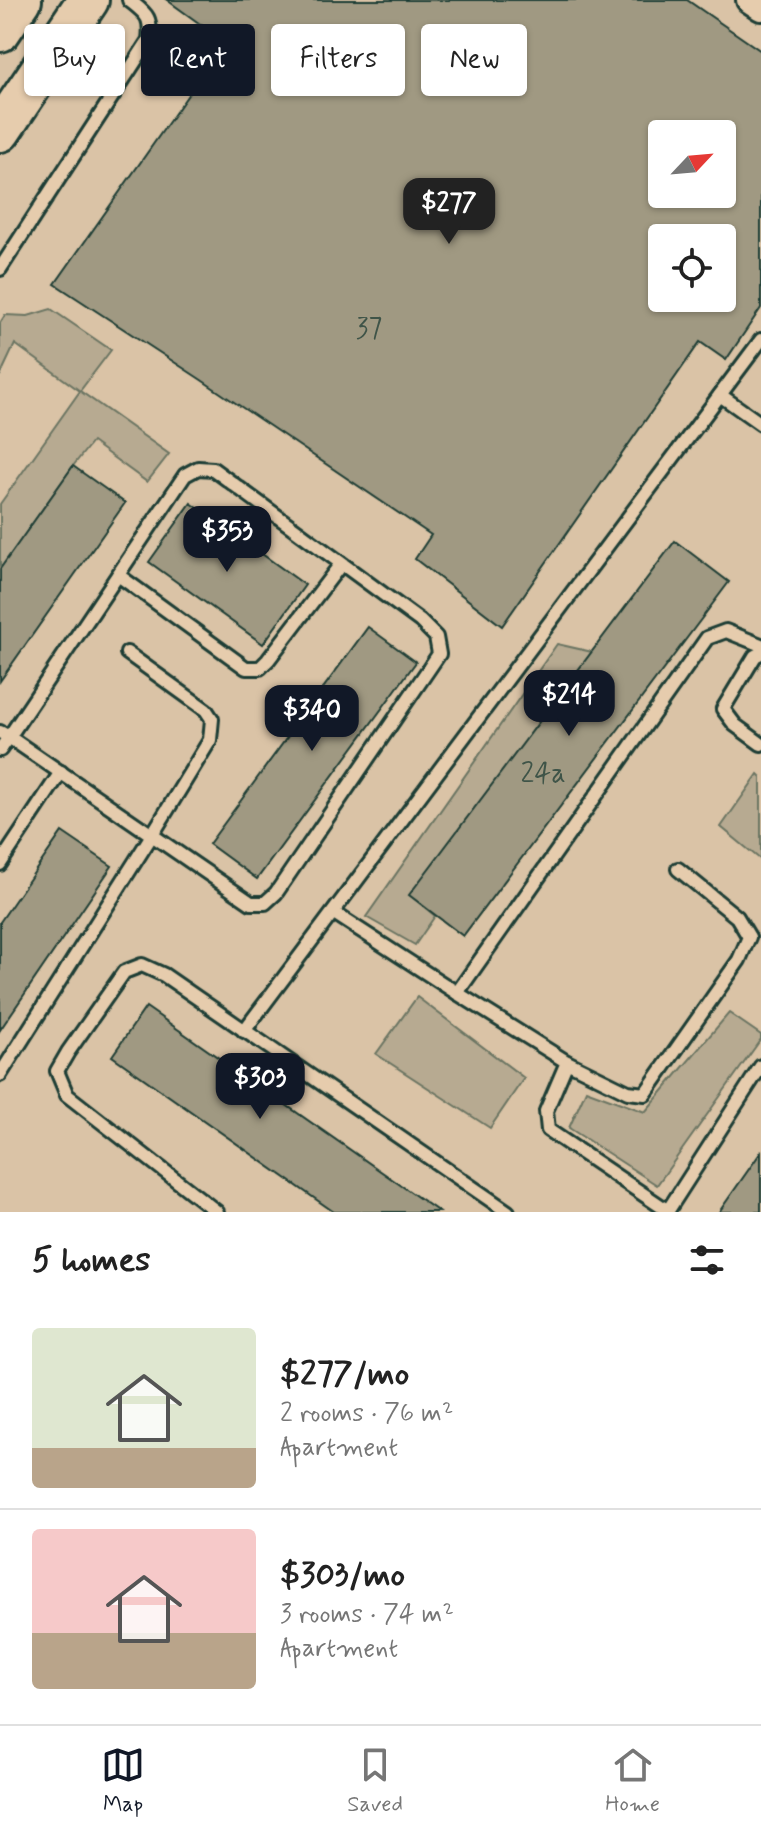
<!DOCTYPE html>
<html lang="en">
<head>
<meta charset="utf-8">
<style>
	body { margin:0; font-family:Mynerve,sans-serif; background:#f6f6f6; color:#222; height:100vh; display:flex; flex-direction:column; font-size:30px; white-space:nowrap }
	* { box-sizing:border-box; margin:0 }
	p { font-size:26px; color:#767676 }
	.icon { flex:none; width:44px; height:44px; fill:none; stroke:currentColor; stroke-width:2; stroke-linecap:round; stroke-linejoin:round }
	.map { position:relative; height:1212px; overflow:hidden }
	.details { display:flex; flex-direction:column; background:#fff; flex:1 }
	.details>* { flex:none }
	.top-card { position:absolute; left:24px; top:24px; width:714px; height:72px; display:flex; gap:16px }
	.needle { width:52px; rotate:64deg }
	.fabs { position:absolute; left:648px; top:120px; display:grid; gap:16px }
	.fabs a { display:grid; place-items:center; width:88px; height:88px; border-radius:8px; background:#fff; box-shadow:0 2px 6px #0004; font-size:40px }
	.price { position:absolute; translate:-50% -68px; padding:0 18px; border-radius:16px; background:#111827; color:#fff; font-size:26px; line-height:52px; filter:drop-shadow(0 2px 4px #0008) }
	.price::after { content:''; position:absolute; left:50%; top:48px; width:24px; height:18px; margin-left:-12px; background:inherit; clip-path:polygon(0 0,100% 0,50% 100%) }
	.price.current { background:#222; color:#fff }
	ul { padding:0; list-style:none }
	li { display:flex; align-items:center; gap:24px; height:200px; padding:0 32px }
	li+li { border-top:2px solid #e0e0e0 }
	li span { display:grid; place-items:center; flex:none; width:224px; height:160px; border-radius:8px; color:#555 }
	li>.icon { margin-inline-start:auto }
	span .icon { width:96px; height:96px; fill:#fffc; stroke-width:1 }
	li b { font-size:34px }
	h2 { display:flex; justify-content:space-between; align-items:center; height:96px; padding:0 32px; font-size:34px }
	.tag { padding:0 28px; border-radius:8px; background:#fff; box-shadow:0 2px 6px #0004; font-size:28px; line-height:72px }
	.tag.current { background:#111827; color:#fff }
	.dock { display:flex; justify-content:space-around; align-items:center; height:112px; border-top:2px solid #e0e0e0; background:#fff; font-size:22px; color:#767676 }
	.dock a { display:grid; justify-items:center; gap:4px }
	.dock .current { color:#111827 }
	.map>svg:first-child { display:block }
	.green { fill:#b7aa91; stroke:#6b7462; stroke-width:2 }
	.building { fill:#a09982; stroke:#1f3d34; stroke-width:2; fill-rule:evenodd }
	.lines { fill:none; stroke-linecap:round; stroke-linejoin:round }
	.service-casing { stroke:#1f3d34; stroke-width:18 }
	.minor-casing { stroke:#1f3d34; stroke-width:30 }
	.primary-casing { stroke:#1f3d34; stroke-width:46 }
	.service { stroke:#e6ccad; stroke-width:12 }
	.minor { stroke:#e6ccad; stroke-width:24 }
	.primary { stroke:#e6ccad; stroke-width:40 }
	.labels { text-anchor:middle; dominant-baseline:central; stroke-width:8; stroke-linejoin:round; paint-order:stroke }
	.number-label { font-size:28px; fill:#3f5448 }
</style>
</head>
<body>
<div class="map">
<svg width="761" height="1212" viewBox="0 0 761 1212">
	<rect width="100%" height="100%" fill="#dac3a6"/>
	<filter id="ink" filterUnits="userSpaceOnUse"><feTurbulence type="fractalNoise" baseFrequency=".0125" numOctaves="2"/><feDisplacementMap in="SourceGraphic" scale="16" xChannelSelector="R" yChannelSelector="G"/><feConvolveMatrix kernelMatrix="1 2 1 2 8 2 1 2 1" color-interpolation-filters="sRGB"/></filter>
	<g filter="url(#ink)">
		<g class="green">
			<polygon points="51,309 111,350 80,391 169,454 147,482 92,442 73,466 0,569 0,504 80,391 15,344 0,376 0,323 5,315 28,316"/>
			<polygon points="557,644 592,652 410,895 435,916 415,945 366,917"/>
			<polygon points="758,774 761,777 761,860 721,827"/>
			<polygon points="417,997 524,1078 490,1128 376,1054"/>
			<polygon points="729,1013 761,1035 761,1039 657,1185 569,1128 586,1090 645,1112"/>
		</g>
		<g class="building">
			<path d="M167 0H687L761 51V308L726 360 700 342 502 626 415 559 431 535 200 379 55 284 225 42ZM662 134H722V194H662ZM662 238H722V298H662Z"/>
			<polygon points="73,466 125,503 0,681 0,569"/>
			<polygon points="191,503 305,585 263,644 149,562"/>
			<polygon points="675,541 729,582 463,936 409,895"/>
			<polygon points="368,627 416,662 257,879 209,844"/>
			<polygon points="62,832 112,866 0,1030 0,922"/>
			<polygon points="146,1007 439,1212 334,1212 112,1056"/>
			<polygon points="761,1152 761,1212 719,1212"/>
		</g>
		<g class="lines">
			<g class="service-casing">
				<g id="service">
					<path d="M0 269 149 40C152 16 146 14 129 0"/>
					<polyline points="720,395 761,424"/>
					<polyline points="118,575 246,668 260,668 268,660 341,564"/>
					<polyline points="761,653 755,656 723,709 735,725 761,744"/>
					<polyline points="0,732 9,737 251,903 265,903 276,893 439,654 436,637 420,621 213,469 198,468 185,475 9,737 0,750"/>
					<polyline points="0,864 61,772"/>
					<polyline points="334,913 457,993 567,1062 546,1111 548,1130 668,1211"/>
					<polyline points="457,993 707,638 726,631 761,645"/>
					<polyline points="244,1031 761,340"/>
					<polyline points="567,1062 628,1092 645,1094 739,960 749,937 737,917 678,869"/>
					<polyline points="0,1075 152,835 210,740 212,719 206,710 127,653"/>
					<polyline points="217,1212 67,1095 57,1071 68,1052 124,972 142,965 164,975 508,1212"/>
					<polyline points="667,1212 761,1066"/>
				</g>
			</g>
			<g class="minor-casing">
				<polyline id="minor" points="749,0 761,8"/>
			</g>
			<g class="primary-casing">
				<g id="primary">
					<polyline points="0,31 21,0"/>
					<polyline points="0,131 88,0"/>
				</g>
			</g>
			<use href="#service" class="service"/>
			<use href="#minor" class="minor"/>
			<use href="#primary" class="primary"/>
		</g>
	</g>
	<g class="labels">
		<g class="number-label">
			<text x="369" y="329">37</text>
			<text x="543" y="774">24a</text>
		</g>
	</g>
</svg>
<div class="fabs">
<a><svg class="needle" viewBox="-14 -14 28 28"><path d="M0-13l5 13h-10z" fill="#e53935"/><path d="M0 13l5-13h-10z" fill="#767676"/></svg></a>
<a><svg class="icon" aria-label="locate" viewBox="0 0 24 24"><circle cx="12" cy="12" r="6"/><path d="M12 2v4M12 18v4M2 12h4M18 12h4"/></svg></a>
</div>
<b class="price current" style="left:449px;top:246px">$277</b>
<b class="price" style="left:227px;top:574px">$353</b>
<b class="price" style="left:569px;top:738px">$214</b>
<b class="price" style="left:312px;top:753px">$340</b>
<b class="price" style="left:260px;top:1121px">$303</b>
<div class="top-card">
<a class="tag">Buy</a>
<a class="tag current">Rent</a>
<a class="tag">Filters</a>
<a class="tag">New</a>
</div>
</div>
<section class="details">
<h2>5 homes<svg class="icon" aria-label="filters" viewBox="0 0 24 24"><path d="M4 7h16M4 17h16"/><circle cx="9" cy="7" r="2"/><circle cx="15" cy="17" r="2"/></svg></h2>
<ul>
<li><span style="background:linear-gradient(#dfe7d0 75%,#b9a48a 0)"><svg class="icon" aria-label="home" viewBox="0 0 24 24"><path d="M3 11l9-7 9 7M6 9v11h12V9"/></svg></span><div><b>$277/mo</b><p>2 rooms · 76 m²</p><p>Apartment</p></div></li>
<li><span style="background:linear-gradient(#f6c9c9 65%,#b9a48a 0)"><svg class="icon" aria-label="home" viewBox="0 0 24 24"><path d="M3 11l9-7 9 7M6 9v11h12V9"/></svg></span><div><b>$303/mo</b><p>3 rooms · 74 m²</p><p>Apartment</p></div></li>
</ul>
</section>
<nav class="dock">
<a class="current"><svg class="icon" aria-label="map" viewBox="0 0 24 24"><path d="M3 6l6-2 6 2 6-2v14l-6 2-6-2-6 2zM9 4v14M15 6v14"/></svg>Map</a>
<a><svg class="icon" aria-label="saved" viewBox="0 0 24 24"><path d="M7 4h10v16l-5-4-5 4z"/></svg>Saved</a>
<a><svg class="icon" aria-label="home" viewBox="0 0 24 24"><path d="M3 11l9-7 9 7M6 9v11h12V9"/></svg>Home</a>
</nav>
</body>
</html>
